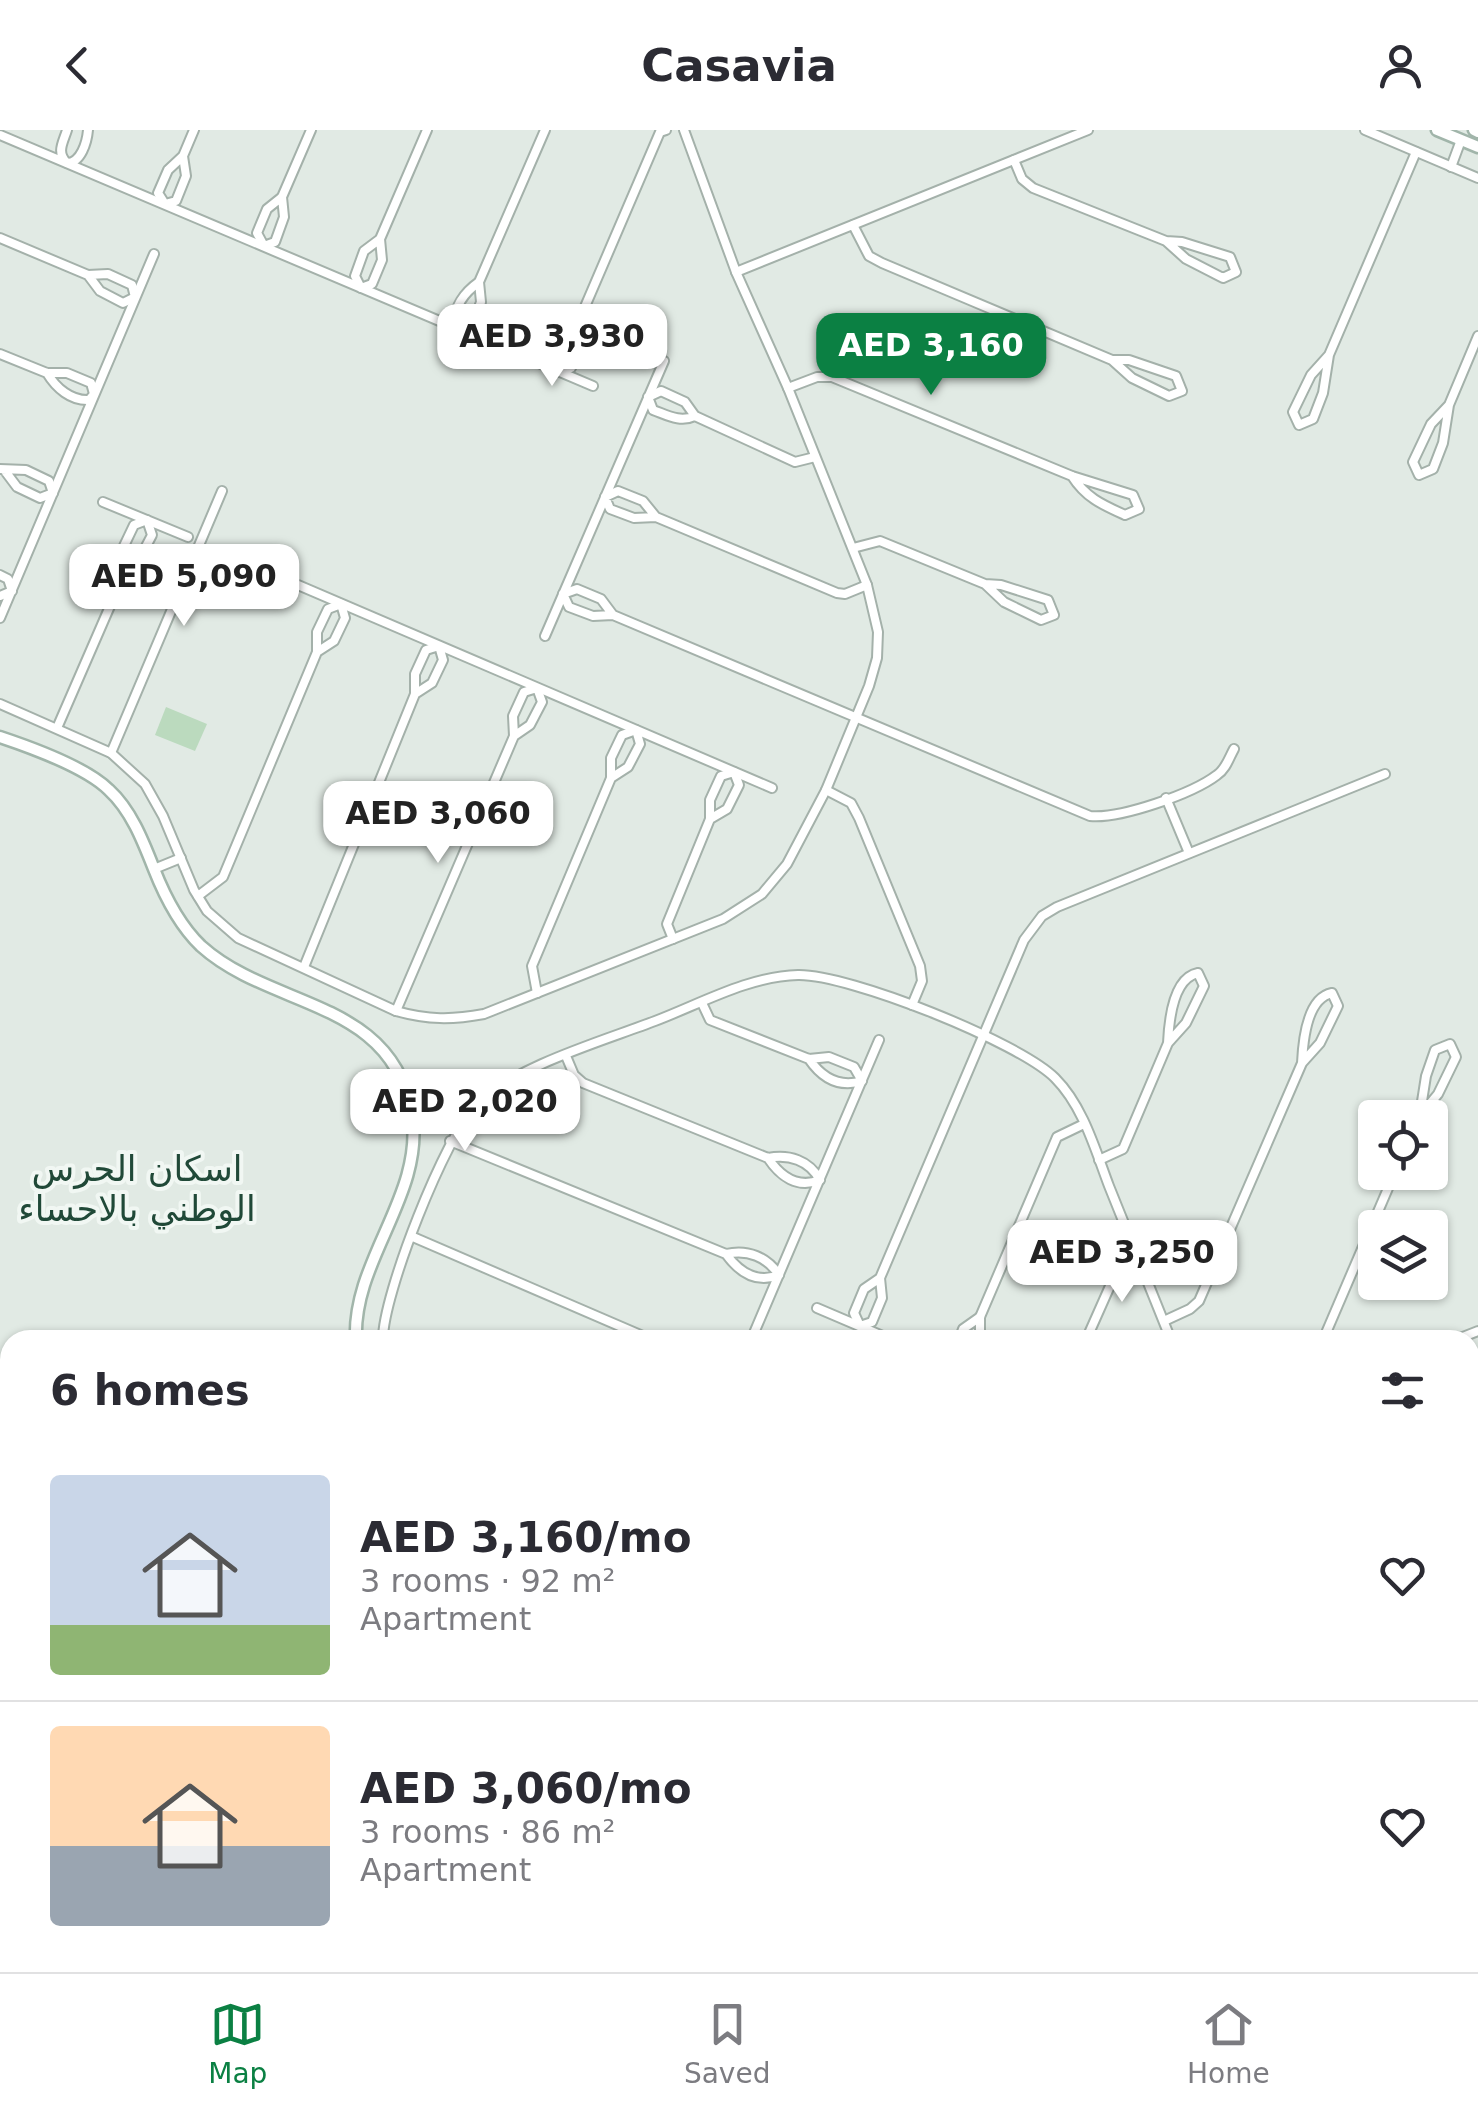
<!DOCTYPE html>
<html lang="en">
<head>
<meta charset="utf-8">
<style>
	body { margin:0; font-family:"DejaVu Sans",Cairo,sans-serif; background:#f7f7f7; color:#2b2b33; height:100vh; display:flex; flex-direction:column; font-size:38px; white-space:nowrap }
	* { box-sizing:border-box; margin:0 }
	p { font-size:32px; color:#7c7c81 }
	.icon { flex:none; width:55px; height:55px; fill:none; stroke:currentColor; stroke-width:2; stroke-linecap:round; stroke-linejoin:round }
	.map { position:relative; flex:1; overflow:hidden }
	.panel { position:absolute; left:0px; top:1200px; width:1480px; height:642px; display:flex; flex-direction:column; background:#fff; border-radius:30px 30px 0 0; box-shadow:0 2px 8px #0004 }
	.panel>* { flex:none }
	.controls { position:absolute; left:1358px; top:970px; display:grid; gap:20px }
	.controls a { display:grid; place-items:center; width:90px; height:90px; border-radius:10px; background:#fff; box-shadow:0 2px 8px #0004; font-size:50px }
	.price { position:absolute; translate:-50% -85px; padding:0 22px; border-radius:20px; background:#fff; color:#222; font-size:32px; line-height:65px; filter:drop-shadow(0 2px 5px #0008) }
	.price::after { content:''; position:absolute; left:50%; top:60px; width:30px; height:22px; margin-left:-15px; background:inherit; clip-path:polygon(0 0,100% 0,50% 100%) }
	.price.on { background:#0b8043; color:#fff }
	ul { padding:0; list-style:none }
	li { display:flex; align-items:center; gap:30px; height:250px; padding:0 50px }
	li+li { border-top:2px solid #e1e1e2 }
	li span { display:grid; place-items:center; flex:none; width:280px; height:200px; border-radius:10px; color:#555 }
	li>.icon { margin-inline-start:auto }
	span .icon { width:120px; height:120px; fill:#fffc; stroke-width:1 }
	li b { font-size:42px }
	h2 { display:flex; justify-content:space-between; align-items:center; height:120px; padding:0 50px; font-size:42px }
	header { display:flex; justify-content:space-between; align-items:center; height:130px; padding:0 50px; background:#fff; font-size:45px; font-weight:700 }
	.dock { display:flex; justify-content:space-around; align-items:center; height:140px; border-top:2px solid #e1e1e2; background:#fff; font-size:28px; color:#7c7c81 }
	.dock a { display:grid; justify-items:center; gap:5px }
	.dock .on { color:#0b8043 }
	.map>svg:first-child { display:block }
	.green { fill:#bbdabe }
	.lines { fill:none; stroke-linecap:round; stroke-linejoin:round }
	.street-casing { stroke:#a4b1aa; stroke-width:12 }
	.secondary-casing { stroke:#a1b5aa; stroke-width:15 }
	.street { stroke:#fff; stroke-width:8 }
	.secondary { stroke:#fff; stroke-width:10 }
	.labels { text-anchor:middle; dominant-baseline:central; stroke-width:8; stroke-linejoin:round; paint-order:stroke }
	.neighbourhood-label { font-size:35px; fill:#204938; stroke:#f1f7f3 }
</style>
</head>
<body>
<header><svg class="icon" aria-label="back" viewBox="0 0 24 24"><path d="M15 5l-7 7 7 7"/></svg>Casavia<svg class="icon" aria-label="person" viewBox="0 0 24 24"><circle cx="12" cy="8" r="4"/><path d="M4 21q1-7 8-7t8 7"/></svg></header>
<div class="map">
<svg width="1478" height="1842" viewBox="0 0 1478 1842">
	<rect width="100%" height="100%" fill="#e1eae4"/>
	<polygon class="green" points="166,577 207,594 195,621 155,605"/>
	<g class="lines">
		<g class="street-casing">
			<g id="street">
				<path d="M67 0C63 13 56 22 67 33 81 33 87 12 88 0"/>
				<polyline points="1365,0 1478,48"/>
				<polyline points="0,5 593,256"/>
				<polyline points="183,26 186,46 176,71 165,74 158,63 168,40 183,26 194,0"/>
				<polyline points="1014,30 1022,49 1033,58 1166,111 1182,112 1230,127 1236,142 1223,148 1186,129 1166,111"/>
				<polyline points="1451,37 1461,10"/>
				<polyline points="282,67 284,87 275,112 264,116 257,103 267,79 282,67 311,0"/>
				<polyline points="853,95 869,126 882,133 1112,230 1132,248 1169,266 1182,261 1176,246 1129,230 1112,230"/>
				<polyline points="0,108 88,145 108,144 132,155 135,167 123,173 100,161 88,145"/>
				<polyline points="380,109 382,130 372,154 361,158 355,146 364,121 380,109 427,0"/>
				<polyline points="736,142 1088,0"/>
				<path d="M479 152 481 172 472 196 461 200 455 196C453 177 465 162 479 152L545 0"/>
				<polyline points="578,193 580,214 571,238 559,242 553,230 563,205 578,193 660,2 666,0"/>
				<path d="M0 224 47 243H67L91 253 94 264 89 270C71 271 56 258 47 243"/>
				<polyline points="1329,225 1323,263 1313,289 1299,295 1293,282 1311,245 1329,225 1416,22"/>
				<path d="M788 258 817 247H832L1072 346 1133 365 1139 379 1125 385C1103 375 1086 368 1072 346"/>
				<polyline points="1449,275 1443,313 1433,339 1419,345 1413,332 1431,294 1449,275 1478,206"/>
				<path d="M695 286C680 293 667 285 653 280L648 267 661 261 685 272 695 286 795 332 815 327"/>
				<polyline points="0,339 26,340 49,351 53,363 40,368 17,357 5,341"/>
				<polyline points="103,372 188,407"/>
				<polyline points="656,387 634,388 610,379 605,367 618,361 643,371 656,387 837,463 845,464 867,455"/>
				<polyline points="853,418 880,411 985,454 1004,472 1041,490 1054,485 1048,470 1001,455 985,454"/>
				<polyline points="0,445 8,449 12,461 0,466"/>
				<polyline points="298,455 772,658"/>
				<path d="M613 485 593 486 569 477 563 464 577 459 601 469 613 485 1090 686C1120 689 1192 664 1217 645 1226 639 1229 628 1234 619"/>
				<polyline points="0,488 154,124"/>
				<polyline points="545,506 664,231"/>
				<path d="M0 574 111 623 145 654 163 686 194 760 207 781 238 808 396 881C428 890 452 890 484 884L723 789 762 764 787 734 826 660 869 556 877 528 878 502 867 455 788 258 736 142 684 0"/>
				<polyline points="57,598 127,437 142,424 152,405 147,390 134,395 124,416 127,437"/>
				<polyline points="111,623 222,361"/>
				<polyline points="826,660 851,673 859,688 920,836 922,851 912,875"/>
				<polyline points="1166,668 1189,723"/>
				<polyline points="154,739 181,728"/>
				<polyline points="198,766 223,747 317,522 317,502 328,479 341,474 345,488 334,511 317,522"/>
				<polyline points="673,809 667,794 710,689 710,670 721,646 734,642 739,655 727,679 710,689"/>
				<polyline points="304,837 415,564 415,544 426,520 439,516 443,530 432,553 415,564"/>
				<polyline points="537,863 532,836 611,648 611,628 622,605 636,600 640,614 628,637 611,648"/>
				<path d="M702 873 710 890 809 929 829 927 854 937 862 951C839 958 822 948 809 929"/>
				<polyline points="396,881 514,606 513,586 524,562 537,558 542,572 530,595 514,606"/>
				<path d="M566 926 574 945 583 953 768 1028C789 1024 809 1030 820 1050 797 1059 780 1046 768 1028"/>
				<polyline points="1418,988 1438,964 1456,927 1450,914 1435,920 1426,946 1420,984"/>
				<path d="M450 1011 726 1124C748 1119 767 1127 779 1145 756 1154 739 1142 726 1124"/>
				<path d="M1099 1030 1123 1019 1168 913 1186 893 1204 856 1198 843C1173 848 1169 891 1168 913"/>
				<polyline points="413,1107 652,1210"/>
				<polyline points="880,1148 864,1159 854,1183 860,1196 872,1192 882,1168 880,1148 1024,810 1042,786 1057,777 1385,644"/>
				<polyline points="817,1178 892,1210"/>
				<path d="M1164 1191 1190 1179 1199 1171 1302 933 1320 913 1338 876 1332 863C1307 868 1303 911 1302 933"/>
				<path d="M383 1210C382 1166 446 1004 477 974 516 936 603 911 655 891 700 874 749 846 798 845 849 844 1019 912 1055 948 1083 976 1095 1019 1109 1056 1130 1107 1150 1159 1171 1210"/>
				<polyline points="751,1210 879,910"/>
				<polyline points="959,1210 963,1199 980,1187"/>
				<polyline points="980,1210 980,1187 1057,1007 1084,994"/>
				<polyline points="1086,1210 1122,1129 1135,1121"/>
				<polyline points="1323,1210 1395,1042"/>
				<polyline points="1455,1210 1478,1201"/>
				<polyline points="0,1305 10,1309"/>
				<polyline points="0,1476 10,1453"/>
				<polyline points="370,1832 388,1832"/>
				<polyline points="406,1832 410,1842"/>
				<polyline points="481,1832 485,1842"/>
				<polyline points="1020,1832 1043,1842"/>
				<polyline points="0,1835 11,1832"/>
				<polyline points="173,1842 177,1832"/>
				<polyline points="585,1842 589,1832"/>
				<polyline points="701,1842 705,1832"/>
				<polyline points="802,1842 806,1832"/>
				<polyline points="1227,1842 1231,1832"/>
			</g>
		</g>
		<g class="secondary-casing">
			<g id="secondary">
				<polyline points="1437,0 1478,17"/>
				<polyline points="1474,0 1478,2"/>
				<path d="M0 607C30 617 87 638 109 660 131 680 143 711 154 739 165 767 179 795 201 816 272 880 392 868 412 984 425 1065 352 1130 356 1210"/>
				<polyline points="0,1274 10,1279"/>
				<polyline points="1470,1340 1478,1321"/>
				<polyline points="1470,1373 1478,1354"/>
				<polyline points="435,1832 439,1842"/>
				<polyline points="452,1832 456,1842"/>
				<polyline points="1256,1842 1260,1832"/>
				<polyline points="1273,1842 1277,1832"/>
			</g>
		</g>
		<use href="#street" class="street"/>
		<use href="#secondary" class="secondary"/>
	</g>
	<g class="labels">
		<g class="neighbourhood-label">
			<text x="137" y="1039">اسكان الحرس<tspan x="137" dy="40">الوطني بالاحساء</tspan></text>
		</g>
	</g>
</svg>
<div class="controls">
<a><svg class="icon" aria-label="locate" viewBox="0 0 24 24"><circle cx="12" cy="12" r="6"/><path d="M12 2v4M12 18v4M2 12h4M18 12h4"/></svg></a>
<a><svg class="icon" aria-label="layers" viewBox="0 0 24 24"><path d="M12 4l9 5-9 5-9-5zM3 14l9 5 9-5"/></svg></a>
</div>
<b class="price" style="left:552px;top:259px">AED 3,930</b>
<b class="price on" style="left:931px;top:268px">AED 3,160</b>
<b class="price" style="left:184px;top:499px">AED 5,090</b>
<b class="price" style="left:438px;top:736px">AED 3,060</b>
<b class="price" style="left:465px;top:1024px">AED 2,020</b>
<b class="price" style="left:1122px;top:1175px">AED 3,250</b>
<section class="panel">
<h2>6 homes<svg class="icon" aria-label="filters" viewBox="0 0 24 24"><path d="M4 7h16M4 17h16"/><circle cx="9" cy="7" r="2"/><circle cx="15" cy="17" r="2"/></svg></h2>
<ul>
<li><span style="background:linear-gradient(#c9d6e8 75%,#8fb573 0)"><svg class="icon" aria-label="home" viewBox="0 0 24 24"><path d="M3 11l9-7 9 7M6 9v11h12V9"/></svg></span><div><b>AED 3,160/mo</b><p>3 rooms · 92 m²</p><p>Apartment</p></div><svg class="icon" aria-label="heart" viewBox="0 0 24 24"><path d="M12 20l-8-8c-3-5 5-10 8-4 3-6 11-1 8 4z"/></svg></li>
<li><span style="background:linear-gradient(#ffd9b3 60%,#9aa5b1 0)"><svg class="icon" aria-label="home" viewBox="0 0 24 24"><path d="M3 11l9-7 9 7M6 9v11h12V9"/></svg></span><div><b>AED 3,060/mo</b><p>3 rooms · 86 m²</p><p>Apartment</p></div><svg class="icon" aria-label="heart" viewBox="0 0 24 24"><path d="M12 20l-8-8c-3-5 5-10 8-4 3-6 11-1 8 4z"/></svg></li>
</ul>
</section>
</div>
<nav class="dock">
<a class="on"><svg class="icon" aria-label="map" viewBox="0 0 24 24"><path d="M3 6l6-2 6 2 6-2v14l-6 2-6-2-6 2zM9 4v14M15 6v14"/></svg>Map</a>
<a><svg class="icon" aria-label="saved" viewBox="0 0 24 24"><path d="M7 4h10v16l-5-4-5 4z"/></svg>Saved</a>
<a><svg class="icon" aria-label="home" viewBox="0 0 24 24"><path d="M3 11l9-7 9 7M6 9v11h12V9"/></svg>Home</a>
</nav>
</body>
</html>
